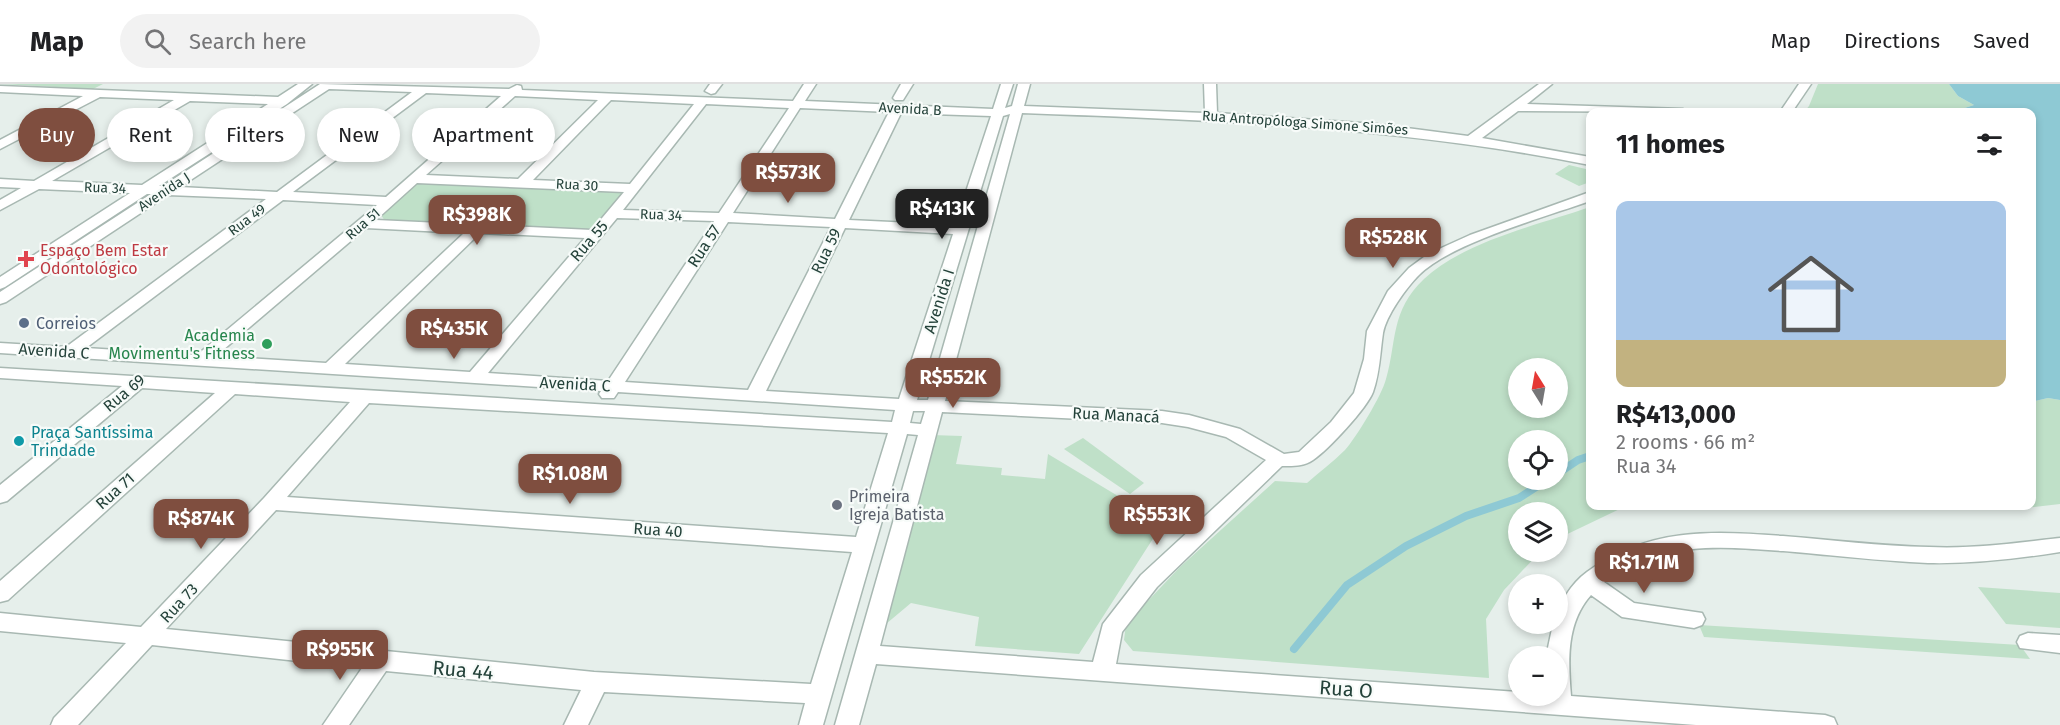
<!DOCTYPE html>
<html lang="en">
<head>
<meta charset="utf-8">
<style>
	body { margin:0; font-family:"Fira Sans",sans-serif; background:#f2f2f2; color:#202124; height:100vh; display:flex; flex-direction:column; font-size:22px; white-space:nowrap }
	* { box-sizing:border-box; margin:0 }
	p { font-size:20px; color:#757577 }
	.icon { flex:none; width:33px; height:33px; fill:none; stroke:currentColor; stroke-width:2; stroke-linecap:round; stroke-linejoin:round }
	.map { position:relative; flex:1; overflow:hidden }
	.side { position:absolute; left:1586px; top:24px; width:450px; height:402px; display:flex; flex-direction:column; background:#fff; border-radius:12px; box-shadow:0 3px 9px #0003 }
	.side>* { flex:none }
	.banner { position:absolute; left:18px; top:24px; width:570px; height:54px; display:flex; gap:12px }
	.needle { width:39px; rotate:349deg }
	.tools { position:absolute; left:1508px; top:274px; display:grid; gap:12px }
	.tools a { display:grid; place-items:center; width:60px; height:60px; border-radius:50%; background:#fff; box-shadow:0 3px 9px #0003; font-size:30px }
	.price { position:absolute; translate:-50% -51px; padding:0 14px; border-radius:12px; background:#7f4e3f; color:#fff; font-size:20px; line-height:39px; filter:drop-shadow(0 2px 3px #0008) }
	.price::after { content:''; position:absolute; left:50%; top:36px; width:18px; height:14px; margin-left:-9px; background:inherit; clip-path:polygon(0 0,100% 0,50% 100%) }
	.price.on { background:#222; color:#fff }
	ul { padding:0; list-style:none }
	li { display:grid; align-content:center; gap:12px; height:318px; padding:0 30px }
	li span { display:grid; place-items:center; height:186px; border-radius:12px; color:#555 }
	li>.icon { margin-inline-start:auto }
	span .icon { width:108px; height:108px; fill:#fffc; stroke-width:1 }
	li b { font-size:26px }
	h2 { display:flex; justify-content:space-between; align-items:center; height:72px; padding:0 30px; font-size:26px }
	.tag { padding:0 21px; border-radius:27px; background:#fff; box-shadow:0 3px 9px #0003; font-size:21px; line-height:54px }
	.tag.on { background:#7f4e3f; color:#fff }
	header { display:flex; align-items:center; gap:36px; box-sizing:border-box; height:84px; padding:0 30px; background:#fff; border-bottom:2px solid #e0e0e0 }
	header strong { font-size:28px }
	nav { display:flex; gap:33px; margin-inline-start:auto; font-size:21px }
	.search { width:420px; height:54px; background:#f2f2f2; display:flex; align-items:center; gap:15px; box-sizing:border-box; padding:0 21px; border-radius:33px; color:#757577; font-size:22px }
	.map>svg:first-child { display:block }
	.green { fill:#bfe0c8; fill-rule:evenodd }
	.water { fill:#8ec9d4 }
	.lines { fill:none; stroke-linecap:round; stroke-linejoin:round }
	.stream { stroke:#8ec9d4; stroke-width:8 }
	.minor-casing { stroke:#a8b8b2; stroke-width:3 }
	.minor { fill:#fff; fill-rule:evenodd }
	.health-dot { fill:#e0444e; stroke:#f7fbf9; stroke-width:2 }
	.service-dot { fill:#5c6f8a; stroke:#f7fbf9; stroke-width:2 }
	.leisure-dot { fill:#2e9e5b; stroke:#f7fbf9; stroke-width:2 }
	.culture-dot { fill:#0f9aa8; stroke:#f7fbf9; stroke-width:2 }
	.worship-dot { fill:#6b7280; stroke:#f7fbf9; stroke-width:2 }
	.labels { text-anchor:middle; dominant-baseline:central; stroke-width:4.5; stroke-linejoin:round; paint-order:stroke }
	.far-street-label { font-size:14px; fill:#24423a; stroke:#f7fbf9 }
	.street-label { font-size:16px; fill:#24423a; stroke:#f7fbf9 }
	.health-label { font-size:16px; fill:#be3a42; stroke:#f7fbf9; text-anchor:start }
	.service-label { font-size:16px; fill:#4e5e75; stroke:#f7fbf9; text-anchor:start }
	.leisure-label { font-size:16px; fill:#27864d; stroke:#f7fbf9; text-anchor:end }
	.culture-label { font-size:16px; fill:#0d838f; stroke:#f7fbf9; text-anchor:start }
	.worship-label { font-size:16px; fill:#5b616d; stroke:#f7fbf9; text-anchor:start }
	.near-street-label { font-size:20px; fill:#24423a; stroke:#f7fbf9 }
</style>
</head>
<body>
<header>
<strong>Map</strong>
<div class="search"><svg class="icon" aria-label="search" viewBox="0 0 24 24"><circle cx="10" cy="10" r="6"/><path d="M15 15l6 6"/></svg>Search here</div>
<nav><a>Map</a><a>Directions</a><a>Saved</a></nav>
</header>
<div class="map">
<svg width="2060" height="641" viewBox="0 0 2060 641">
	<rect width="100%" height="100%" fill="#e6efeb"/>
	<g class="green">
		<polygon points="0,0 103,0 93,5"/>
		<polygon points="1818,0 1949,0 1958,12 1974,21 1952,28 1804,28 1809,22"/>
		<polygon points="1569,81 1590,86 1590,98 1579,102 1555,90"/>
		<polygon points="428,96 618,104 623,109 596,143 579,147 385,137 381,131 417,100"/>
		<path d="M1590 123V422H1633H1626L1557 455V429H1518V468H1540L1504 506 1486 535 1489 594 1133 567 1124 556 1126 540 1180 483 1275 397 1307 399C1319 388 1333 378 1345 366 1356 354 1382 311 1386 295 1397 258 1390 227 1424 195 1465 157 1538 141 1590 123ZM1518 285H1557V324H1518ZM1518 357H1557V396H1518Z"/>
		<polygon points="2048,314 2060,316 2060,420 2009,426 1808,422 2031,422 2031,318"/>
		<polygon points="931,351 962,352 956,380 1002,384 1001,391 1045,395 1048,370 1163,439 1079,570 975,562 979,533 911,519 880,545"/>
		<polygon points="1083,354 1144,399 1130,410 1064,365"/>
		<polygon points="1978,503 2060,509 2060,544 2006,540"/>
		<polygon points="1699,541 2020,561 2030,575 1704,553"/>
	</g>
	<polygon class="water" points="1949,0 2060,0 2060,316 2048,314 2031,318 2031,28 1952,28 1974,21 1958,12"/>
	<g class="lines">
		<g class="stream">
			<polyline points="1557,390 1578,376 1590,372"/>
			<polyline points="1294,565 1347,501 1406,462 1466,432 1519,414 1547,396"/>
		</g>
		<g class="minor-casing">
			<g id="minor">
				<path d="M298 0H312L287 20 159 102H163L320 0 509 5 517 1 521 2 522 6 793 17 804 0H816L805 17 993 25 1001 0H1013L1005 24 1012 22 1018 0H1030L1024 22 1205 29 1204 0H1216L1217 29 1376 40 1468 52 1539 0H1552L1527 20 1683 25 1685 28 1518 27 1482 54 1590 73V81C1399 43 1216 36 1022 29L945 317 1162 327 1189 331 1240 345 1284 370 1299 368 1331 338 1354 309 1364 275 1367 247 1388 207 1409 184 1428 170 1470 151 1590 108V117C1545 133 1451 159 1419 191 1406 204 1386 232 1383 249 1380 269 1380 288 1373 308 1367 324 1328 366 1313 376 1303 383 1292 382 1282 382L1157 503 1122 548 1116 580 1518 608V612H1557V573H1546L1553 540H1557C1557 520 1572 499 1587 488 1650 443 1710 447 1783 452 1832 456 1880 462 1929 463 1973 465 2016 459 2060 454V468C2016 475 1972 480 1928 479 1880 477 1831 471 1783 467 1716 462 1662 457 1604 498L1634 519 1702 529 1705 535 1702 541 1694 544 1622 533 1591 511C1566 539 1568 577 1571 612L1825 631 1834 634 1837 641H1696L876 580 859 641H835L918 351 907 350 823 641H799L805 619 604 608 588 641H564L581 606 386 587 349 641H323L362 584 152 561 78 641H51L54 634 126 559 0 547V529L141 543 264 414 350 318 235 310 8 516 0 518V497L215 309 142 304 7 417 0 419V401L122 302 0 294V284L892 338 895 326 618 308 614 314H602L599 310 601 307 0 269V259L66 263 266 115 168 111 6 218 0 220V208L151 110H147L5 203 0 205V193L130 109 39 105 0 126V116L21 104 0 103V95L34 97 174 16 100 13 0 65V56L83 12 0 8V2L278 13ZM329 5 412 8 277 108 180 103ZM426 9 501 12 386 113 293 108ZM515 12 598 16 518 95 426 91ZM611 16 694 20 630 100 533 96ZM190 17 268 20 142 101 52 97ZM706 20 789 24 719 129 623 126ZM800 24 889 28 835 135 733 129ZM901 29 991 32 955 141 849 136ZM1010 30 928 316H917L1003 32ZM417 99 624 108 592 146 376 136ZM283 116 377 121 197 271 86 264ZM617 134 714 137 608 297 488 289ZM728 138 831 143 748 306 625 298ZM366 144 464 149 326 279 216 272ZM845 144 953 150 899 315 766 307ZM480 149 585 154 470 288 345 280ZM369 319 888 349 856 453 287 413ZM913 327H925L921 340 910 339ZM942 328 1162 339 1188 343 1226 353 1266 376 1141 491 1103 540 1093 578 880 562ZM276 426 852 468 811 600 594 588 166 545Z"/>
				<polygon points="710,0 722,0 715,9 711,10 705,7"/>
				<polygon points="901,0 913,0 903,16 895,16 893,14"/>
				<polygon points="1799,0 1811,0 1792,28 1780,28"/>
				<polygon points="2028,549 2060,551 2060,569 2020,564 2017,558 2020,552"/>
			</g>
		</g>
		<use href="#minor" class="minor"/>
	</g>
	<path class="health-dot" d="M23 166h6v6h6v6h-6v6h-6v-6h-6v-6h6z"/>
	<circle class="service-dot" cx="24" cy="239" r="6"/>
	<circle class="leisure-dot" cx="267" cy="260" r="6"/>
	<circle class="culture-dot" cx="19" cy="357" r="6"/>
	<circle class="worship-dot" cx="837" cy="421" r="6"/>
	<g class="labels">
		<g class="far-street-label">
			<text transform="translate(910 25) rotate(3)">Avenida B</text>
			<text transform="translate(1305 39) rotate(4)">Rua Antropóloga Simone Simões</text>
			<text transform="translate(577 101) rotate(3)">Rua 30</text>
			<text transform="translate(105 104) rotate(2)">Rua 34</text>
			<text transform="translate(164 108) rotate(-33)">Avenida J</text>
			<text transform="translate(661 131) rotate(2)">Rua 34</text>
			<text transform="translate(247 136) rotate(-37)">Rua 49</text>
			<text transform="translate(363 140) rotate(-41)">Rua 51</text>
		</g>
		<g class="street-label">
			<text transform="translate(589 157) rotate(-49)">Rua 55</text>
			<text transform="translate(704 162) rotate(-57)">Rua 57</text>
			<text transform="translate(826 167) rotate(-64)">Rua 59</text>
			<text transform="translate(939 217) rotate(-72)">Avenida I</text>
			<text transform="translate(54 267) rotate(4)">Avenida C</text>
			<text transform="translate(575 300) rotate(3)">Avenida C</text>
			<text transform="translate(124 309) rotate(-40)">Rua 69</text>
			<text transform="translate(1116 331) rotate(3)">Rua Manacá</text>
			<text transform="translate(115 407) rotate(-42)">Rua 71</text>
			<text transform="translate(658 446) rotate(4)">Rua 40</text>
			<text transform="translate(179 519) rotate(-47)">Rua 73</text>
		</g>
		<g class="health-label">
			<text x="40" y="166">Espaço Bem Estar<tspan x="40" dy="18">Odontológico</tspan></text>
		</g>
		<g class="service-label">
			<text x="36" y="239">Correios</text>
		</g>
		<g class="leisure-label">
			<text x="255" y="251">Academia<tspan x="255" dy="18">Movimentu's Fitness</tspan></text>
		</g>
		<g class="culture-label">
			<text x="31" y="348">Praça Santíssima<tspan x="31" dy="18">Trindade</tspan></text>
		</g>
		<g class="worship-label">
			<text x="849" y="412">Primeira<tspan x="849" dy="18">Igreja Batista</tspan></text>
		</g>
		<g class="near-street-label">
			<text transform="translate(463 586) rotate(5)">Rua 44</text>
			<text transform="translate(1346 605) rotate(4)">Rua O</text>
		</g>
	</g>
</svg>
<div class="tools">
<a><svg class="needle" viewBox="-14 -14 28 28"><path d="M0-13l5 13h-10z" fill="#e53935"/><path d="M0 13l5-13h-10z" fill="#757577"/></svg></a>
<a><svg class="icon" aria-label="locate" viewBox="0 0 24 24"><circle cx="12" cy="12" r="6"/><path d="M12 2v4M12 18v4M2 12h4M18 12h4"/></svg></a>
<a><svg class="icon" aria-label="layers" viewBox="0 0 24 24"><path d="M12 4l9 5-9 5-9-5zM3 14l9 5 9-5"/></svg></a>
<a>+</a>
<a>−</a>
</div>
<b class="price" style="left:788px;top:120px">R$573K</b>
<b class="price on" style="left:942px;top:156px">R$413K</b>
<b class="price" style="left:477px;top:162px">R$398K</b>
<b class="price" style="left:1393px;top:185px">R$528K</b>
<b class="price" style="left:454px;top:276px">R$435K</b>
<b class="price" style="left:953px;top:325px">R$552K</b>
<b class="price" style="left:570px;top:421px">R$1.08M</b>
<b class="price" style="left:1157px;top:462px">R$553K</b>
<b class="price" style="left:201px;top:466px">R$874K</b>
<b class="price" style="left:1644px;top:510px">R$1.71M</b>
<b class="price" style="left:340px;top:597px">R$955K</b>
<div class="banner">
<a class="tag on">Buy</a>
<a class="tag">Rent</a>
<a class="tag">Filters</a>
<a class="tag">New</a>
<a class="tag">Apartment</a>
</div>
<section class="side">
<h2>11 homes<svg class="icon" aria-label="filters" viewBox="0 0 24 24"><path d="M4 7h16M4 17h16"/><circle cx="9" cy="7" r="2"/><circle cx="15" cy="17" r="2"/></svg></h2>
<ul>
<li><span style="background:linear-gradient(#a9c7e8 75%,#c2b280 0)"><svg class="icon" aria-label="home" viewBox="0 0 24 24"><path d="M3 11l9-7 9 7M6 9v11h12V9"/></svg></span><div><b>R$413,000</b><p>2 rooms · 66 m²</p><p>Rua 34</p></div></li>
</ul>
</section>
</div>
</body>
</html>
